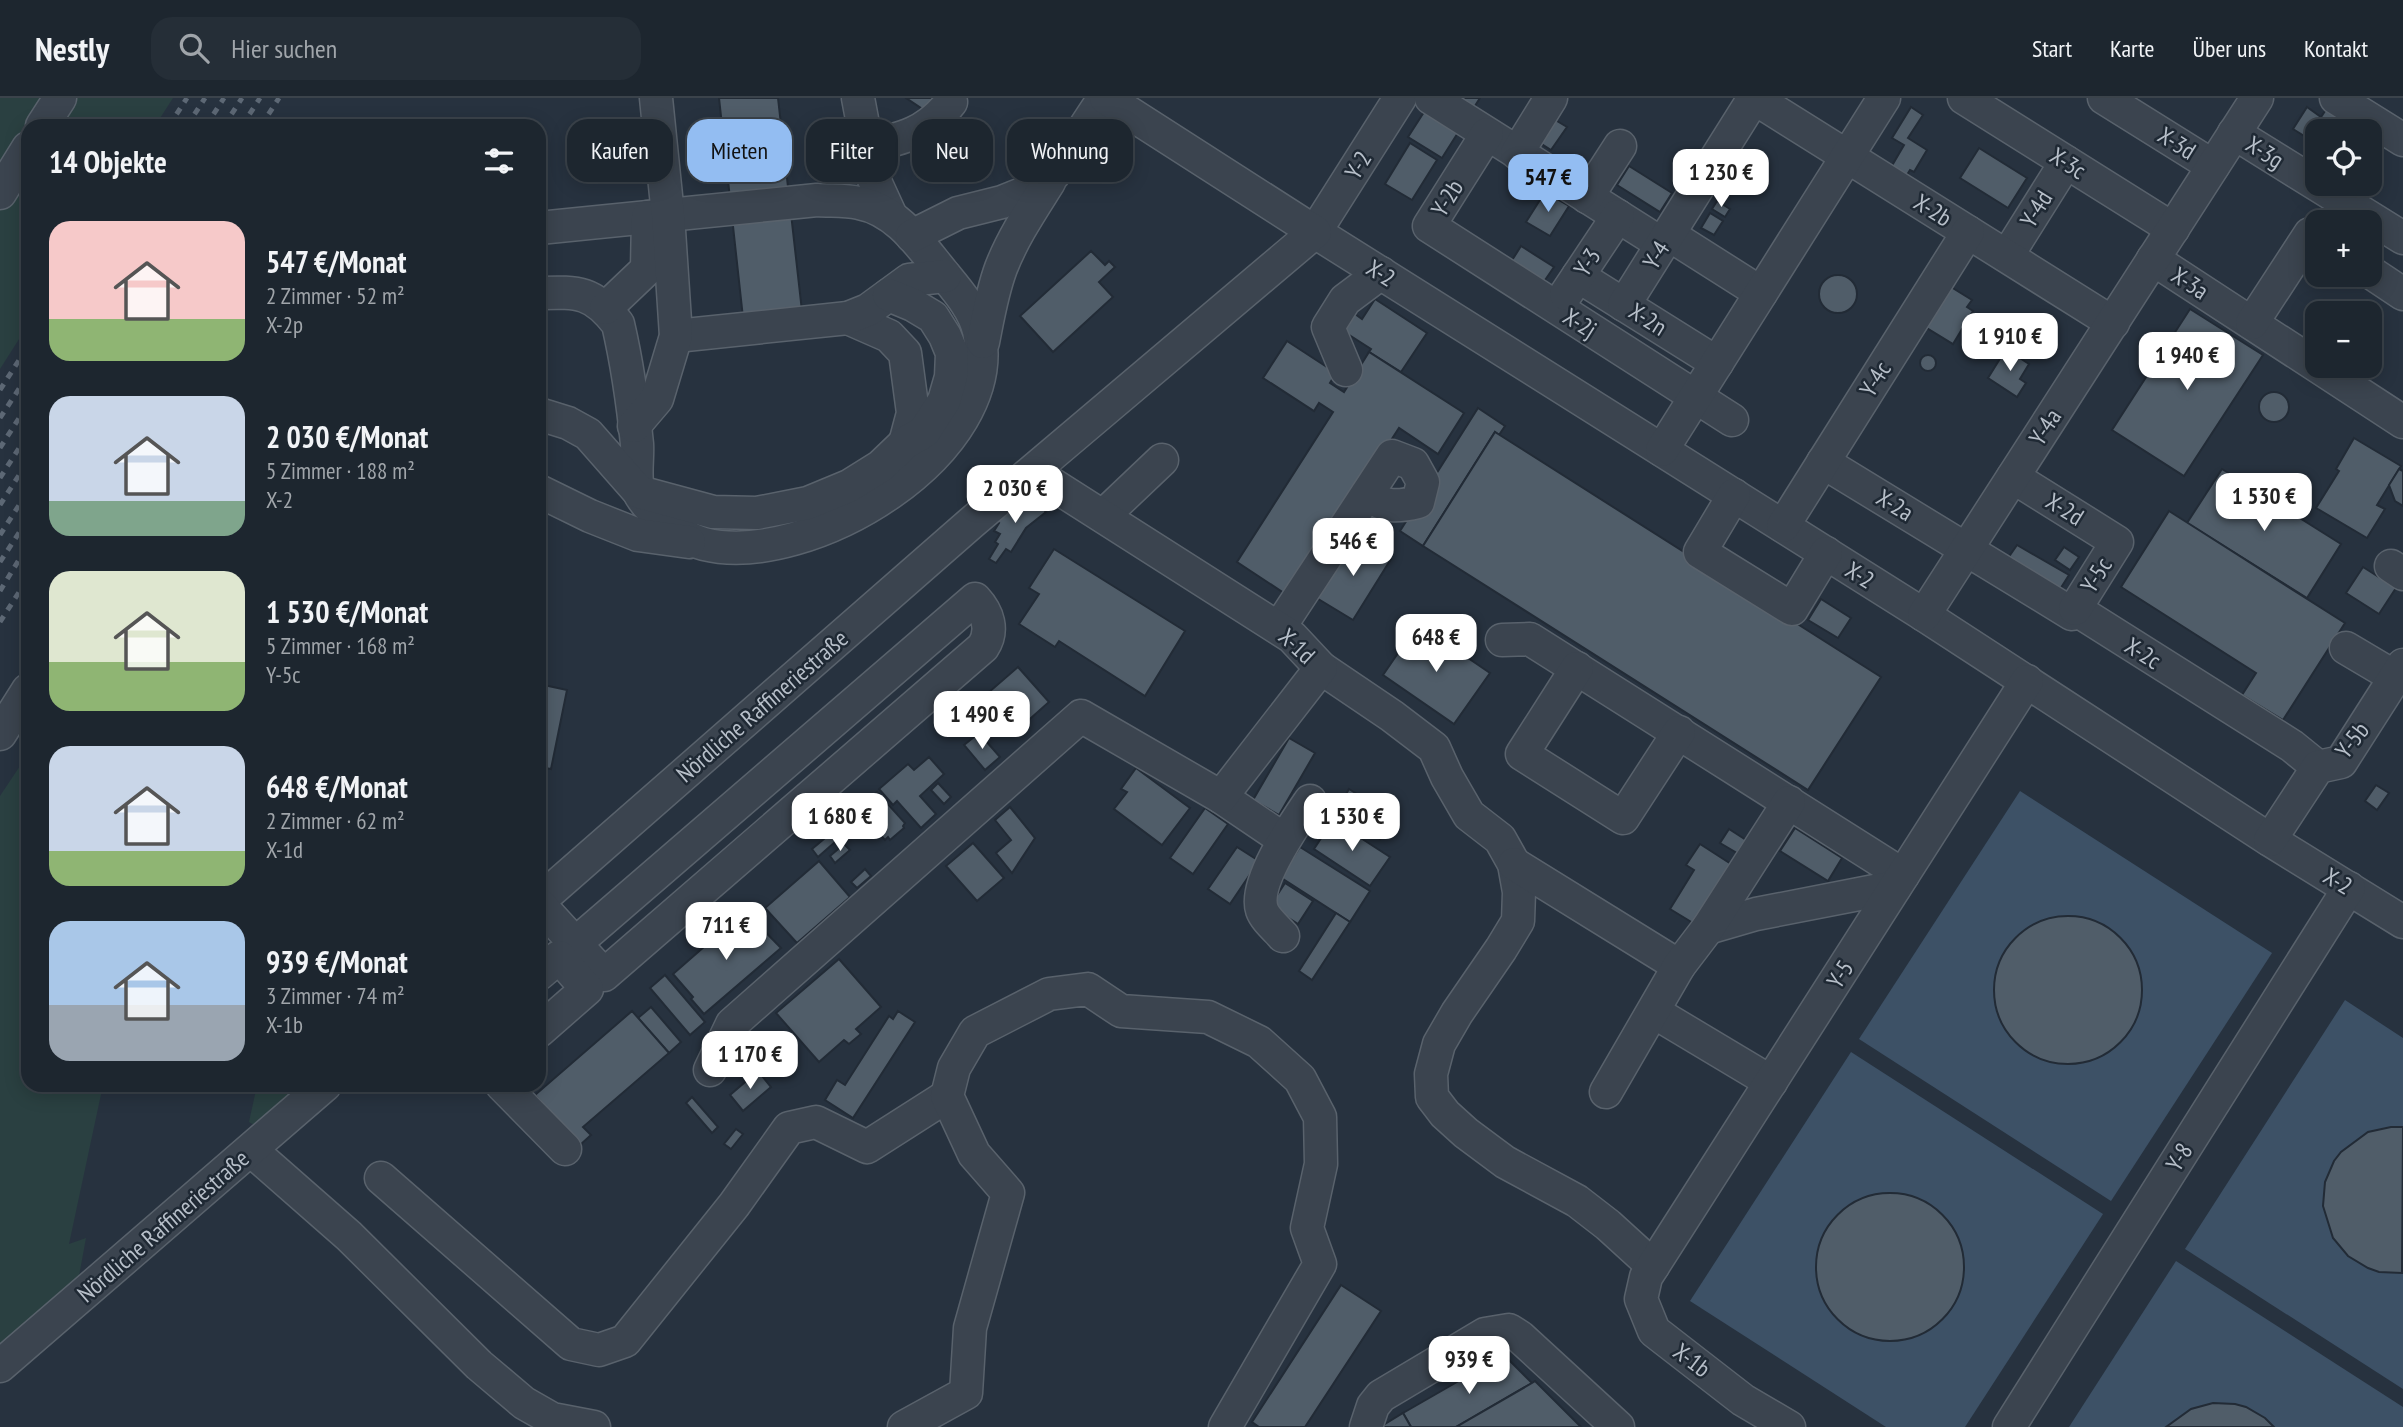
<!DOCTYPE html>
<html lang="de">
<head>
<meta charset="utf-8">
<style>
	body { margin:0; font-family:"PT Sans Narrow",sans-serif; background:#252e37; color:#f1f3f6; height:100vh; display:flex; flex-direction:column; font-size:26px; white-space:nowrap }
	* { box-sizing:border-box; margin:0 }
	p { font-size:23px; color:#a0a5aa }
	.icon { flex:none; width:38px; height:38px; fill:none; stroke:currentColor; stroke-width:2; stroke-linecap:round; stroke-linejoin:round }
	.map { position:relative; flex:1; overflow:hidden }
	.details { position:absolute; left:21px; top:21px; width:525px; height:973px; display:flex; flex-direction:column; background:#1d262f; border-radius:21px; box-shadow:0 4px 18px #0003,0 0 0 2px #3b434b }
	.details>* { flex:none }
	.hud { position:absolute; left:567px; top:21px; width:665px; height:63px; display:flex; gap:14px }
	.tools { position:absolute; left:2305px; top:21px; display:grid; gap:14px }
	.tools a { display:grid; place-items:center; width:77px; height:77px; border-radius:14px; background:#1d262f; box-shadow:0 4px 18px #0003,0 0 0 2px #3b434b; font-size:35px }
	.price { position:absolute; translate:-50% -60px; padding:0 16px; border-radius:14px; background:#fff; color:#222; font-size:23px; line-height:46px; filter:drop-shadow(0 2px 4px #0008) }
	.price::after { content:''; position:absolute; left:50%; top:42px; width:21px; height:16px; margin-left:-10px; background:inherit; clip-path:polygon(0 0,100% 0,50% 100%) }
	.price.current { background:#93bdf2; color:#111 }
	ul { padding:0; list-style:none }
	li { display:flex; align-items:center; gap:21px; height:175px; padding:0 28px }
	li span { display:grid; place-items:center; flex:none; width:196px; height:140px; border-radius:21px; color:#555 }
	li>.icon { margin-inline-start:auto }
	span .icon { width:84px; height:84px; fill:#fffc; stroke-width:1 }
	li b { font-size:30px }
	h2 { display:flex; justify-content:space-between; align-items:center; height:84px; padding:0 28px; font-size:30px }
	.pill { padding:0 24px; border-radius:21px; background:#1d262f; box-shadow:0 4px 18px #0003,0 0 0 2px #3b434b; font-size:24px; line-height:63px }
	.pill.current { background:#93bdf2; color:#111 }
	header { display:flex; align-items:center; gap:42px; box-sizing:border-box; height:98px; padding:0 35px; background:#1d262f; border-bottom:2px solid #3b434b }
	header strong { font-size:33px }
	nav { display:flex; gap:38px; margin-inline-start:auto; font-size:24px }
	.search { width:490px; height:63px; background:#252e37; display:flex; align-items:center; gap:18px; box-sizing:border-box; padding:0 24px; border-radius:21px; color:#a0a5aa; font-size:26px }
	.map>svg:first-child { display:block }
	.green { fill:#2a4041 }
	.water { fill:#3d5166 }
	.building { fill:#505d69; stroke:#222b36; stroke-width:2 }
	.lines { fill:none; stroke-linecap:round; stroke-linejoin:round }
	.minor-casing { stroke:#59626c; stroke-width:35 }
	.minor { stroke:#3b444f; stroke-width:32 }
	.rail { stroke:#5d6875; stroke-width:5; stroke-dasharray:7 7; stroke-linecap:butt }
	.labels { text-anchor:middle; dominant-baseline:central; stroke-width:5; stroke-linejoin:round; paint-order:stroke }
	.street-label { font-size:24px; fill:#b7bfc9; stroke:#1f2934 }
</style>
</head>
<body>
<header>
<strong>Nestly</strong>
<div class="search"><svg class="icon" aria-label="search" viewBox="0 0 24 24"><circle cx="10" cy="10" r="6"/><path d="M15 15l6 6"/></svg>Hier suchen</div>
<nav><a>Start</a><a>Karte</a><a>Über uns</a><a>Kontakt</a></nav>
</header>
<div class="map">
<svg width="2403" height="1329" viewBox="0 0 2403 1329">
	<rect width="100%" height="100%" fill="#27323f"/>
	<g class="green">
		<polygon points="0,0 173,0 155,28 28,28 28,227 0,271"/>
		<polygon points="28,656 28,987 103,987 69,1146 86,1140 79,1178 0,1248 0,698"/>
		<polygon points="257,987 303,987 256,1028 249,1024"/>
	</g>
	<g class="water">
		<polygon points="2020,693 2272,855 2111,1103 1859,941"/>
		<polygon points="2345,902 2403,940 2403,1291 2185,1151"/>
		<polygon points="1851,954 2103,1116 1965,1329 1886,1329 1690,1203"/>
		<polygon points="2176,1163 2403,1309 2403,1329 2069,1329"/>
	</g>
	<g class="building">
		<polygon points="719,0 778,0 804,231 745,238"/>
		<polygon points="906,0 940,0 930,16"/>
		<polygon points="1433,0 1480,0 1442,60 1408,39"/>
		<polygon points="1911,9 1923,17 1908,40 1927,52 1914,74 1910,72 1905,80 1890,71 1904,47 1892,40"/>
		<polygon points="2307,9 2321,19 2327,10 2345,22 2339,30 2344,33 2317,33 2317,46 2293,31"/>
		<polygon points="1552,20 1567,29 1551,52 1537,43"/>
		<polygon points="1410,45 1437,62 1412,102 1385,86"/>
		<polygon points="1979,50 2027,80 2008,110 1960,80"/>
		<polygon points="1629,68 1672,95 1660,114 1617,87"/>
		<polygon points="1545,94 1569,108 1550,138 1526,124"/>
		<polygon points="1717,103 1730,111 1725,119 1712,111"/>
		<polygon points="1710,115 1723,123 1714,137 1701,130"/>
		<polygon points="1521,148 1554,169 1541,188 1509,167"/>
		<polygon points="1091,153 1105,167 1109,163 1115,169 1099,184 1113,199 1053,254 1020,218"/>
		<circle cx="1838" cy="196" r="19"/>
		<polygon points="1951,189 1972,202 1967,209 1973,213 1953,246 1917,224"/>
		<polygon points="1375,201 1427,235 1401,274 1369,254 1371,251 1343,233 1355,216 1362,221"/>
		<polygon points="2190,211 2263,257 2184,378 2112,332"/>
		<polygon points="2029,222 2054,238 2040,259 2016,243"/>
		<polygon points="1287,243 1336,275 1330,285 1344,294 1369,254 1464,315 1438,356 1399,330 1290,499 1237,464 1333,314 1319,305 1314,313 1263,280"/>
		<polygon points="2006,251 2029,266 2020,281 2026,285 2017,299 1988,280"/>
		<circle cx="1928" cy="265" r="8"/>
		<circle cx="2274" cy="309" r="15"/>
		<polygon points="1478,310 1505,328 1499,337 1495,334 1423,448 1400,433"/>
		<polygon points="1495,334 1881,579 1808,692 1423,448"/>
		<polygon points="2354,340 2401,368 2377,407 2385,411 2367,440 2316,410 2339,373 2336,371"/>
		<polygon points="2222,371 2341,446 2307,500 2187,425"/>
		<polygon points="2399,371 2403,373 2403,408 2395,403 2389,387"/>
		<polygon points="1033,398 1046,414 1026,430 1011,454 1006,451 996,465 989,461 998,446 995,444 1000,436 994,433 999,425 996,423 1017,404 1018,406 1021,403 1024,406"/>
		<polygon points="2169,413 2345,525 2283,622 2242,597 2256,575 2121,489"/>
		<polygon points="1353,438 1391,461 1353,522 1315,499"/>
		<polygon points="2017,447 2069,477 2057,496 2006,463"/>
		<polygon points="2064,449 2079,459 2070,472 2055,462"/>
		<polygon points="1054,451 1185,533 1145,598 1059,543 1055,549 1019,526 1039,496 1029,490"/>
		<polygon points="2363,469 2396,490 2379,516 2346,495"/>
		<polygon points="1821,501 1851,520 1838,540 1808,522"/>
		<polygon points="1418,526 1490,575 1454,626 1383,577"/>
		<polygon points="1018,569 1049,604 1012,637 981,601"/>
		<polygon points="539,586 567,592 551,671 539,669"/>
		<polygon points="979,635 1000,659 985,672 964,647"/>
		<polygon points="1289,640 1315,655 1279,717 1253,702"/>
		<polygon points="929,659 944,676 920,698 936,716 921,730 897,703 893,707 879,691 908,666 914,672"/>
		<polygon points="1136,670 1190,710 1162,747 1114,711 1127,694 1121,691"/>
		<polygon points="938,685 951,699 944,706 931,692"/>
		<polygon points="2376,687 2389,695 2377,712 2365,703"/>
		<polygon points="1349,691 1393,719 1380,741 1336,713"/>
		<polygon points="877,694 905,725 903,728 904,730 890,742 888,739 885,742 857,711"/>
		<polygon points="1010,709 1035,740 1012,775 996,755 1011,742 995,722"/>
		<polygon points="1205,710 1228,726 1193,776 1170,760"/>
		<polygon points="1333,722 1390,759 1370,788 1314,751"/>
		<polygon points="837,730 843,737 818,759 812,751"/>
		<polygon points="1795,730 1842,760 1828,783 1780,753"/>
		<polygon points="1729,731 1746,742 1737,755 1720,745"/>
		<polygon points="973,745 1004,780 977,803 946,768"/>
		<polygon points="844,746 850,752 835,765 830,758"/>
		<polygon points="1700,746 1731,766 1693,825 1670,811 1694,772 1686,767"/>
		<polygon points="1237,749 1259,763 1230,806 1208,791"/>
		<polygon points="1300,749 1370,793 1350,824 1280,779"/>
		<polygon points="819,763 850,799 797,845 765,810"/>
		<polygon points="865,771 871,778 857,790 851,784"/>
		<polygon points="1285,785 1313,803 1298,826 1270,808"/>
		<polygon points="745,813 781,850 704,916 691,901 693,899 673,876"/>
		<polygon points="1336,815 1350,824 1312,882 1299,873"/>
		<circle cx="2068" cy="892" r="74"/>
		<polygon points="839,861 881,909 856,931 861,936 849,946 844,942 819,964 776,915"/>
		<polygon points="665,877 705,924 690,937 650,890"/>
		<polygon points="651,909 681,944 669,955 638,920"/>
		<polygon points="632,913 669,955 583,1029 591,1037 579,1048 535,997"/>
		<polygon points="898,913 915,924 853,1020 825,1002 837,982 845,987 889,918 893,921"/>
		<polygon points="761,935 774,951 756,966 743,951"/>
		<polygon points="758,973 771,989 743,1013 730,997"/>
		<polygon points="692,999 718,1029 712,1035 686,1005"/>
		<polygon points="2391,1029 2403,1029 2402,1175 2379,1174 2368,1170 2348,1158 2333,1140 2323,1108 2325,1084 2334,1063 2341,1054 2368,1034"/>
		<polygon points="736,1031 743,1036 731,1051 724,1046"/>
		<circle cx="1890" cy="1169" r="74"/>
		<polygon points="1341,1187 1381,1213 1305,1329 1259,1329 1252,1324"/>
		<polygon points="1504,1257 1532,1285 1456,1329 1411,1329 1403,1315"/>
		<polygon points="1535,1283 1581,1329 1456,1329 1532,1285"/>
		<polygon points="2213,1305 2235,1306 2246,1309 2265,1320 2274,1329 2166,1329 2191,1311"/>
		<polygon points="1403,1315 1411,1329 1380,1329"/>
	</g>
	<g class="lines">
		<g class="minor-casing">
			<g id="minor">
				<polyline points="858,0 873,79 890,116"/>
				<polyline points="1400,0 1315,134 1924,517 2270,742 2403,824"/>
				<polyline points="1431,0 1662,146"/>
				<polyline points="1964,0 2173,131"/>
				<polyline points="2104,0 2213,68"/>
				<polyline points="2336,0 2403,42"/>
				<polyline points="42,28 60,0"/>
				<polyline points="2234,35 2403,140"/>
				<polyline points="1487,36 1429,128 1732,322"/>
				<path d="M866 48C903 41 927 35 951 4"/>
				<polyline points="1517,55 1551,0"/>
				<polyline points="0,95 28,50"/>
				<polyline points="1587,99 1620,48"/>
				<path d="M539 130 817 102C831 103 846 102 859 105 897 112 920 147 943 175 957 192 974 211 979 233 1006 354 808 472 704 446 689 442 675 432 663 422 655 415 643 404 639 394 634 381 638 361 637 346 633 307 627 265 618 226 593 193 578 194 539 195"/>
				<polyline points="1668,136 1761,195"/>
				<polyline points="912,138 958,115 1002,104 1039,89 1054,76 1104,0"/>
				<polyline points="2007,158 2066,64"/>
				<polyline points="2153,161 2403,324"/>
				<polyline points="2370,174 2403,196"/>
				<polyline points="1578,178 1717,265"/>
				<polyline points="1566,196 1618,118"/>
				<polyline points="1624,207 1754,0 2113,225"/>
				<polyline points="606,210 647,171 648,119"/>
				<polyline points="848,220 889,238 905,255 913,315 905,345"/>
				<polyline points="2252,225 2310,136 2317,141"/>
				<polyline points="676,238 848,220 868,212 909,182 945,178"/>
				<path d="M983 244C988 219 992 194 1001 170 1013 139 1032 111 1049 84"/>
				<polyline points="1346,272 1328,229 1345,202 1381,175"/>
				<polyline points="539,316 568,325 588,336 639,394 713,414 757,415 808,405 849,388 881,368 905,345 924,334 944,303 951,279 952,255 945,238 933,219 913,207 889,197"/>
				<polyline points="634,328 657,301 676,238 668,117 656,0"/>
				<polyline points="1662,352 1884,0"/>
				<polyline points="1823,364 2072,516 2075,511 2292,648 2318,669"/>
				<polyline points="2013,379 2117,444 2075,511"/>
				<polyline points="539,393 590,418 638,437 689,444"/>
				<polyline points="1734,397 1700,454 1792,511 1826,455"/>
				<polyline points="1103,418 1162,362"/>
				<polyline points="1783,428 1968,134"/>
				<polyline points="2391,468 2403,476"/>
				<polyline points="1924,517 2257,0"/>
				<path d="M1279 530 1392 358 1413 366 1423 384 1418 404C1398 409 1384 410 1367 396"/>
				<polyline points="1502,542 1530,541 1903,777"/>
				<polyline points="2346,550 2395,579"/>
				<polyline points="1321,570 1392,618 1434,650 1447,679 1469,717 1500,741 1514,766 1519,794 1518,823 1501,851 1457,915 1439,946 1431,976 1432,999 1445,1016 1466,1035 1505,1064 1577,1103 1608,1127 1653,1168"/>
				<polyline points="1577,570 1522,656 1623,720 1679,634"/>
				<polyline points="0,636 28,592"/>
				<polyline points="1221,699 1283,741"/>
				<polyline points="2270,742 2318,669 2341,664 2403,567"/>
				<polyline points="1514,766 1679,868"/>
				<polyline points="539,803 971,425 1315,134 1106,0"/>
				<path d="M539 806 604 877 983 549C994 532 988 515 975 501L576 845"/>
				<polyline points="1708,830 1756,816 1895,789"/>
				<path d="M1283 838C1277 831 1265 821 1262 812 1253 785 1295 725 1310 703"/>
				<polyline points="539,876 559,859 587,891 539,933"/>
				<polyline points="1654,914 1771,984"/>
				<polyline points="710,972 732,926 1081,618 1221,699 1321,570 1292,539 1033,374"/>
				<polyline points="502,987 565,1051"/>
				<polyline points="1606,994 1679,868 1708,830 1789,704"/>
				<polyline points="251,1052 349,1138 479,1267 524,1305 552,1321 594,1329"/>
				<polyline points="381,1080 571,1246 599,1252 625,1243 734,1107 789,1030 816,1024 867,1049 947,998"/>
				<polyline points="0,1268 325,987"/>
				<polyline points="904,1329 966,1295 970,1230 1008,1095 974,1056 947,998 954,970 975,934 1049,896 1088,891 1121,913 1208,919 1259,944 1300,981 1320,1019 1321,1066 1307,1130 1320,1166 1225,1329"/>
				<polyline points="1366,1329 1373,1308 1381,1298 1485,1236 1509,1232 1520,1239 1618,1329"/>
				<polyline points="1789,1329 1743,1302 1654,1233 1641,1201 1646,1179 2027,583"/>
				<polyline points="2009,1329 2349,790"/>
			</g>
		</g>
		<use href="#minor" class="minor"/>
		<g class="rail">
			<polyline points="169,28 187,0"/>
			<polyline points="187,28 205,0"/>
			<polyline points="206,28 224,0"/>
			<polyline points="224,28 242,0"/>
			<polyline points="242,28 260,0"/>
			<polyline points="261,28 279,0"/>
			<polyline points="0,292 28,248"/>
			<polyline points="0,320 28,277"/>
			<polyline points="0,350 28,306"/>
			<polyline points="0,380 28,336"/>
			<polyline points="0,407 28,363"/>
			<polyline points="0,437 28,393"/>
			<polyline points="0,464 28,421"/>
			<polyline points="0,493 28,447"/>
			<polyline points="0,524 28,480"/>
		</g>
	</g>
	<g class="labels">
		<g class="street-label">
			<text transform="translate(2177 45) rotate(32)">X-3d</text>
			<text transform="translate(2265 54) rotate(32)">X-3g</text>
			<text transform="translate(2068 65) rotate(32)">X-3c</text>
			<text transform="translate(1358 67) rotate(-58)">Y-2</text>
			<text transform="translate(1447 100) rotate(-58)">Y-2b</text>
			<text transform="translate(2036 111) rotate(-58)">Y-4d</text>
			<text transform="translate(1933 112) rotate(32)">X-2b</text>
			<text transform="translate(1656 157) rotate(-58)">Y-4</text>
			<text transform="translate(1587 164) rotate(-57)">Y-3</text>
			<text transform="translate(1381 175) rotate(32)">X-2</text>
			<text transform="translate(2190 185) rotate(33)">X-3a</text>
			<text transform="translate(1648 221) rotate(32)">X-2n</text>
			<text transform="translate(1580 225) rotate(32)">X-2j</text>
			<text transform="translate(1875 281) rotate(-58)">Y-4c</text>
			<text transform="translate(2045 329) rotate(-57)">Y-4a</text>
			<text transform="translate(1895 407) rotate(31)">X-2a</text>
			<text transform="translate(2065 411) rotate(32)">X-2d</text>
			<text transform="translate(1860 477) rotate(32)">X-2</text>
			<text transform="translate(2096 477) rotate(-58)">Y-5c</text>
			<text transform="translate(1297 548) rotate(43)">X-1d</text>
			<text transform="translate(2143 555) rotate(32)">X-2c</text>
			<text transform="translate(762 608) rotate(-41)">Nördliche Raffineriestraße</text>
			<text transform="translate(2352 642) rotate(-52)">Y-5b</text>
			<text transform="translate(2338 783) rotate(31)">X-2</text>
			<text transform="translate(1840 876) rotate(-57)">Y-5</text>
			<text transform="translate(2179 1059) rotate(-58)">Y-8</text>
			<text transform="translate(163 1128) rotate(-41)">Nördliche Raffineriestraße</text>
			<text transform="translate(1692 1262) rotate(37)">X-1b</text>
		</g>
	</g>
</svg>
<div class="tools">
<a><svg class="icon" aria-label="locate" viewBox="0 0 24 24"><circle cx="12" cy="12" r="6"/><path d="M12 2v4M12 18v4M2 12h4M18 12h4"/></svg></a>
<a>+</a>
<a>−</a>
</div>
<b class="price" style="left:1721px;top:111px">1 230 €</b>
<b class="price current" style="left:1548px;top:116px">547 €</b>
<b class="price" style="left:2010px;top:275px">1 910 €</b>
<b class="price" style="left:2187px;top:294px">1 940 €</b>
<b class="price" style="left:1015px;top:427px">2 030 €</b>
<b class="price" style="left:2264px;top:435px">1 530 €</b>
<b class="price" style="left:1353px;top:480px">546 €</b>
<b class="price" style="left:1436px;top:576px">648 €</b>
<b class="price" style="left:982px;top:653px">1 490 €</b>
<b class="price" style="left:840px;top:755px">1 680 €</b>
<b class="price" style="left:1352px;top:755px">1 530 €</b>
<b class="price" style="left:726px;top:864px">711 €</b>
<b class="price" style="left:750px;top:993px">1 170 €</b>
<b class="price" style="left:1469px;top:1298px">939 €</b>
<div class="hud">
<a class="pill">Kaufen</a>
<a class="pill current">Mieten</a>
<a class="pill">Filter</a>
<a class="pill">Neu</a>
<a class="pill">Wohnung</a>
</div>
<section class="details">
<h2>14 Objekte<svg class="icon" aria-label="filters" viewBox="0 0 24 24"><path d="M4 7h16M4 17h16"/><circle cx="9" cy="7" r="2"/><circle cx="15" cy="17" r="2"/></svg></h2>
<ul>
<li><span style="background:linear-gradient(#f6c9c9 70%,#8fb573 0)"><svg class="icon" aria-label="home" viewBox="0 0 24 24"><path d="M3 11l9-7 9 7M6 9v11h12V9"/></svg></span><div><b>547 €/Monat</b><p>2 Zimmer · 52 m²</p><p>X-2p</p></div></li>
<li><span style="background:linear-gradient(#c9d6e8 75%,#7fa58c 0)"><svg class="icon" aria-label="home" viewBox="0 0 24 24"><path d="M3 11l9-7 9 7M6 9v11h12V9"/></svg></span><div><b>2 030 €/Monat</b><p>5 Zimmer · 188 m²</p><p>X-2</p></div></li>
<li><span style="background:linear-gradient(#dfe7d0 65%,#8fb573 0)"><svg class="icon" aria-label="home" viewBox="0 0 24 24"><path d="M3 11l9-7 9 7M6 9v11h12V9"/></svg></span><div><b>1 530 €/Monat</b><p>5 Zimmer · 168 m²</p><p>Y-5c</p></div></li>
<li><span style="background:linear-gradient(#c9d6e8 75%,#8fb573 0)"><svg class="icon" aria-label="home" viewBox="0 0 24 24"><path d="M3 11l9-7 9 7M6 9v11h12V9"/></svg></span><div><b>648 €/Monat</b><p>2 Zimmer · 62 m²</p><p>X-1d</p></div></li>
<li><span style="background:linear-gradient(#a9c7e8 60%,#9aa5b1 0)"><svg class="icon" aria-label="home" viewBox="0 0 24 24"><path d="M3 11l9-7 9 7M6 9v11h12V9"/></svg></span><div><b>939 €/Monat</b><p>3 Zimmer · 74 m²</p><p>X-1b</p></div></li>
</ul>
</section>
</div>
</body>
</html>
